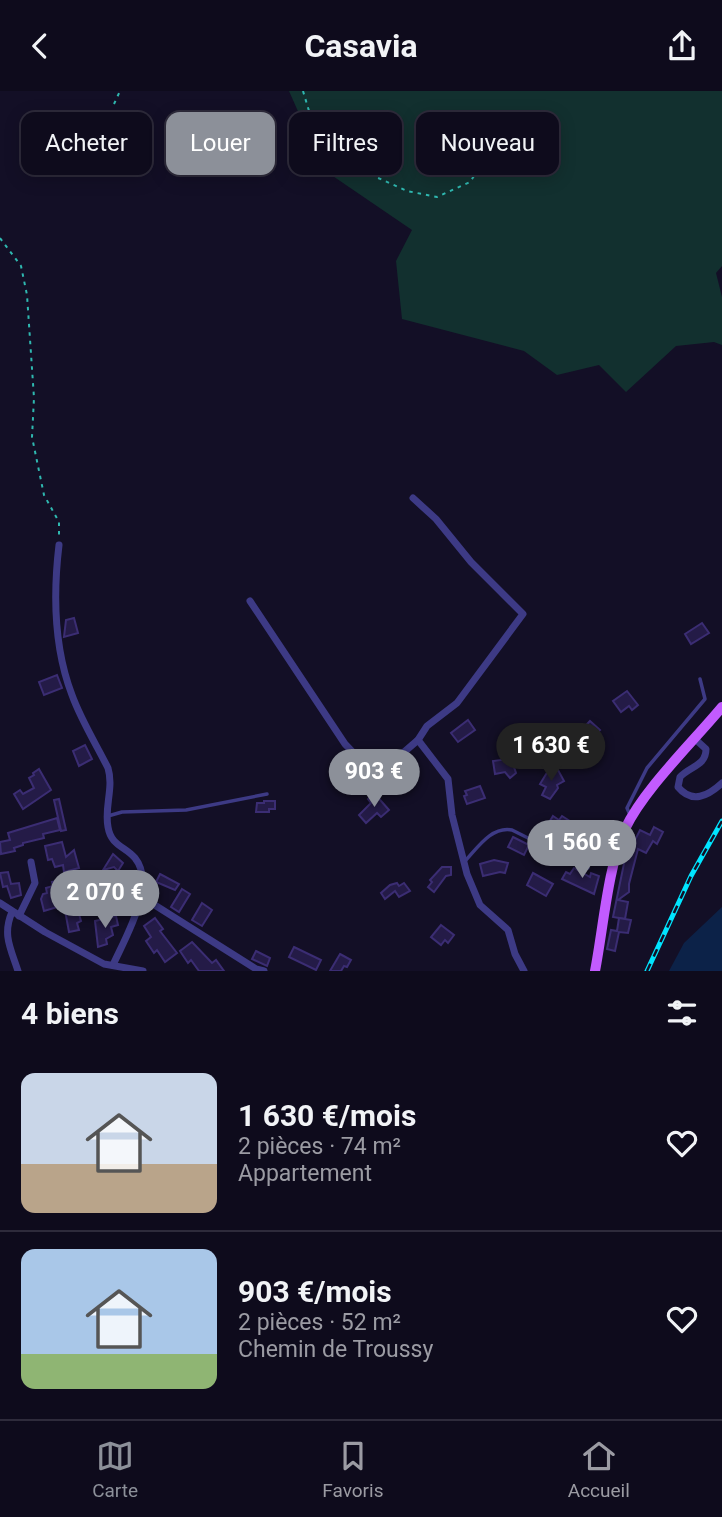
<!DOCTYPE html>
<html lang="fr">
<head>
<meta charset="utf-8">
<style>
	body { margin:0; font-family:Roboto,sans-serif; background:#1c1929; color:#f1f3f6; height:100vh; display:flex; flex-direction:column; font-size:26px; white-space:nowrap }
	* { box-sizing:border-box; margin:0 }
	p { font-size:23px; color:#9b9ba3 }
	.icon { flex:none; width:38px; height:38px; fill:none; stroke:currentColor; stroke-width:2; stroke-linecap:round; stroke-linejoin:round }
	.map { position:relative; height:880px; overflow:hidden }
	.side { display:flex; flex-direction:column; background:#0e0b1c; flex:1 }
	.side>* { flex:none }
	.top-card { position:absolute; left:21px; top:21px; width:681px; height:63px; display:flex; gap:14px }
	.price { position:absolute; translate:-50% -60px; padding:0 16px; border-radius:24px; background:#8c9099; color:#fff; font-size:23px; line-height:46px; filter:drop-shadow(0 2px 4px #0008) }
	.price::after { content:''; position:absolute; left:50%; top:42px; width:21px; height:16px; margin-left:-10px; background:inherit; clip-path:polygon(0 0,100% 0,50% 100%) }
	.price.selected { background:#222; color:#fff }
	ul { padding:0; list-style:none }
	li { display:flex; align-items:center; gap:21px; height:175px; padding:0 21px }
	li+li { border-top:2px solid #2e2b3b }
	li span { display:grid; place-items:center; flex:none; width:196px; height:140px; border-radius:14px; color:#555 }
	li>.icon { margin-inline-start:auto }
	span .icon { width:84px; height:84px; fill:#fffc; stroke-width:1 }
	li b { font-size:30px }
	h2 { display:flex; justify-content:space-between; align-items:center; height:84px; padding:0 21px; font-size:30px }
	.pill { padding:0 24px; border-radius:14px; background:#0e0b1c; box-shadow:0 4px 18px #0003,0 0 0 2px #2e2b3b; font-size:24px; line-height:63px }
	.pill.selected { background:#8c9099; color:#fff }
	header { display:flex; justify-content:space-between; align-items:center; height:91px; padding:0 21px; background:#0e0b1c; font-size:32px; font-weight:700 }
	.dock { display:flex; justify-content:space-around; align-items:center; height:98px; border-top:2px solid #2e2b3b; background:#0e0b1c; font-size:19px; color:#9b9ba3 }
	.dock a { display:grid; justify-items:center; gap:4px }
	.dock .selected { color:#8c9099 }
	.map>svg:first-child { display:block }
	.green { fill:#12302f }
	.water { fill:#0c2248 }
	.building { fill:#241b47; stroke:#3b2d73; stroke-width:2 }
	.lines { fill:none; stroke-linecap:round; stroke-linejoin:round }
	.path { stroke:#2fb8b0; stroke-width:2; stroke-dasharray:3.5 5; stroke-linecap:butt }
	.service { stroke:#3d3a85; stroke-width:3.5 }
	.minor { stroke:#3d3a85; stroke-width:7 }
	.primary { stroke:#c25bff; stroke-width:10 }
	.rail-casing { stroke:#00e5ff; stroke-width:5 }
	.rail { stroke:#130f26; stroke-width:2.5; stroke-dasharray:8; stroke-linecap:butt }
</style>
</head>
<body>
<header><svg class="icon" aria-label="back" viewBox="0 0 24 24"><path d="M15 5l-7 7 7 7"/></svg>Casavia<svg class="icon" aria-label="share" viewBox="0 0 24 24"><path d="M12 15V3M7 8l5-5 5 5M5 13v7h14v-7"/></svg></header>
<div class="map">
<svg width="722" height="880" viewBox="0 0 722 880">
	<rect width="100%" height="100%" fill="#130f26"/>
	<polygon class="green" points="289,0 722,0 722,175 716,182 722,206 722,254 714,251 676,255 626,301 599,274 557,284 524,260 402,228 396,170 412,139 324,79"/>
	<polygon class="water" points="722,816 722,880 669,880 684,852"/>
	<g class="building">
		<polygon points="74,527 78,542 64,546 66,529"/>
		<polygon points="702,532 709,542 691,553 685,543"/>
		<polygon points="57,584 62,597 44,604 39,591"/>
		<polygon points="627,600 638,614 632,619 629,615 621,621 613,610"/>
		<polygon points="468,629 475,639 458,651 451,642"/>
		<polygon points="590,630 600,639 585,654 576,645"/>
		<polygon points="85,654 92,668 79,675 73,660"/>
		<polygon points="508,668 509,671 512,670 516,682 510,687 505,681 495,683 493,670"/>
		<polygon points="39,678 51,699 23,718 14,703 20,699 23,703 34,697 29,687 34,684 33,682"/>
		<polygon points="558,679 564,690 557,694 558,697 550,708 542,704 546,696 540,693 548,680 553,682"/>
		<polygon points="480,695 485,707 467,713 464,705 467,704 465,700"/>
		<polygon points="374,702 389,719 381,726 377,722 366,732 359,724 371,712 368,708"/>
		<polygon points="59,708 66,739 61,740 54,709"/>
		<polygon points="264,710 275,710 275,718 269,718 269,721 256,721 257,712 264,712"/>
		<polygon points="553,725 559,729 562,725 573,732 562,751 551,744 556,737 548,733"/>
		<polygon points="57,727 60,739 43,743 44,747 23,752 23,754 14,757 15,760 1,763 0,751 10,749 8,742"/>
		<polygon points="654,736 663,741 657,753 653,750 646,762 638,758 629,793 629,801 618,809 628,811 625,828 613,826 628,753 632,755 640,739 650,744"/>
		<polygon points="513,746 529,754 524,764 508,756"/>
		<polygon points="62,751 66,766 74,759 79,777 64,781 63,774 55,776 52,768 48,769 45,755"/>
		<polygon points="113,763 123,772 118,780 114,776 103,779"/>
		<polygon points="494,769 508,772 505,782 500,781 483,785 480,773"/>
		<polygon points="442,776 451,776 451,784 446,785 434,801 428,796 432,791 430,789"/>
		<polygon points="574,777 590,786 591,782 599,785 594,803 562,788 566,781 570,783"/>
		<polygon points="8,781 11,793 19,792 21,804 11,807 7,795 3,796 0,782"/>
		<polygon points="91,782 95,795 83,798 80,785"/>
		<polygon points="533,782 553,793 546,805 527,794"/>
		<polygon points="160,783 179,793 175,799 156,791"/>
		<polygon points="60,789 62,803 79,799 85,821 79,823 81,830 77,832 79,839 69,841 64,814 44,820 41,808 43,803 47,802 46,797 53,795 52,791"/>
		<polygon points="106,792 116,811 122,809 124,819 110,822 105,802 97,804 95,795"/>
		<polygon points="397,792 399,795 404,792 410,800 399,806 395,800 385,808 381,802 390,794"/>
		<polygon points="182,798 190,803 179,821 171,816"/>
		<polygon points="202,812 212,819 202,835 192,829"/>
		<polygon points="116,825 118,834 111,836 113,844 106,848 107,853 98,856 95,830"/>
		<polygon points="155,827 163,838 160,840 177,862 165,871 157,859 154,862 146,850 151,846 144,835"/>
		<polygon points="619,827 631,829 628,842 619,841 615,860 607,858 611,839 617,840"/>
		<polygon points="441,834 454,844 448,852 445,849 441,854 431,846"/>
		<polygon points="192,851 212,872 216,869 224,880 199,880 191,869 188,872 180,860"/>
		<polygon points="294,856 321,869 316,879 289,866"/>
		<polygon points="256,860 270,867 267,875 252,868"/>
		<polygon points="340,863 351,869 347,876 344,875 341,880 330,880"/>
	</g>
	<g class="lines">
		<g class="path">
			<polyline points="303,0 309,20 356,77 407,100 437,106 470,91 493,56"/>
			<polyline points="114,13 120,0"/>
			<polyline points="0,147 21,175 27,204 34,307 32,346 44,404 59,431 59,448"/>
		</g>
		<g class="service">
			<polyline points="630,724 627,717 647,677 705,608 700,588"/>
			<polyline points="108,725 122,721 186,719 267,703"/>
			<path d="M466 769C478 756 492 735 512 739L588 777"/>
		</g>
		<g class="minor">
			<path d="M59 454C53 504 54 557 72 604 81 629 96 653 108 677 114 697 104 716 108 736 111 755 125 755 135 767 157 794 125 847 113 874"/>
			<polyline points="250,510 345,653 365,674 376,678 388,675 418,649 427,635 457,612 523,523 471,471 436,428 413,407"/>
			<path d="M695 648 706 658C706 675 690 675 680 686L678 696C692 713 708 705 722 692"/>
			<polyline points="418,649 448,688 452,724 467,783 480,814 508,839 515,863 524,880"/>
			<polyline points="142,806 256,878 264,880"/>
			<polyline points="0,812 45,841 104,873 143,880"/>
			<path d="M12 821C2 844 11 858 18 880"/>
			<polyline points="19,825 35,792 31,771"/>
		</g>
		<path class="primary" d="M595 880C603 839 608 775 625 738 644 698 693 651 722 616"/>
		<g class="rail-casing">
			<polyline id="rail" points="647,880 691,785 722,730"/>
		</g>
		<use href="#rail" class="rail"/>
	</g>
</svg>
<b class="price selected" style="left:551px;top:692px">1 630 €</b>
<b class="price" style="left:374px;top:718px">903 €</b>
<b class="price" style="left:582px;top:789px">1 560 €</b>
<b class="price" style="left:105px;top:839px">2 070 €</b>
<div class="top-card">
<a class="pill">Acheter</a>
<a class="pill selected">Louer</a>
<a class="pill">Filtres</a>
<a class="pill">Nouveau</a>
</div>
</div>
<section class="side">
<h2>4 biens<svg class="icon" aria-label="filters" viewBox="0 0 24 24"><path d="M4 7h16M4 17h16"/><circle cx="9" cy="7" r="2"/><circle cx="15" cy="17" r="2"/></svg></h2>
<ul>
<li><span style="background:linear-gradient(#c9d6e8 65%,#b9a48a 0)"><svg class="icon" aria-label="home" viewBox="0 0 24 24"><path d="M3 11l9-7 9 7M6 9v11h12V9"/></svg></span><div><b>1 630 €/mois</b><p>2 pièces · 74 m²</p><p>Appartement</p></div><svg class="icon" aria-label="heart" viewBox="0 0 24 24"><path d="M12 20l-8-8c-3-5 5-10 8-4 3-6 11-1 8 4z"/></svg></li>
<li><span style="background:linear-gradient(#a9c7e8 75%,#8fb573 0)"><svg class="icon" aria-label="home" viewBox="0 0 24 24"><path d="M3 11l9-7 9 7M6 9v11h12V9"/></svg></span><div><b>903 €/mois</b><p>2 pièces · 52 m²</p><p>Chemin de Troussy</p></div><svg class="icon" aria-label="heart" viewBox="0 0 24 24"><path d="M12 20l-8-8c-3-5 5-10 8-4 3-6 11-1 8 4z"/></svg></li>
</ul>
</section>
<nav class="dock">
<a class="selected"><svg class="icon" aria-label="map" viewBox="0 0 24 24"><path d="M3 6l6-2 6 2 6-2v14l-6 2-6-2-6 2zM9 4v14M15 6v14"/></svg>Carte</a>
<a><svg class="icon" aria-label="saved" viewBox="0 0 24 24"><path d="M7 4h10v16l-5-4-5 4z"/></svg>Favoris</a>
<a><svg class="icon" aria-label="home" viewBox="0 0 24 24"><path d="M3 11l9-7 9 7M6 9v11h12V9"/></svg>Accueil</a>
</nav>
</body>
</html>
